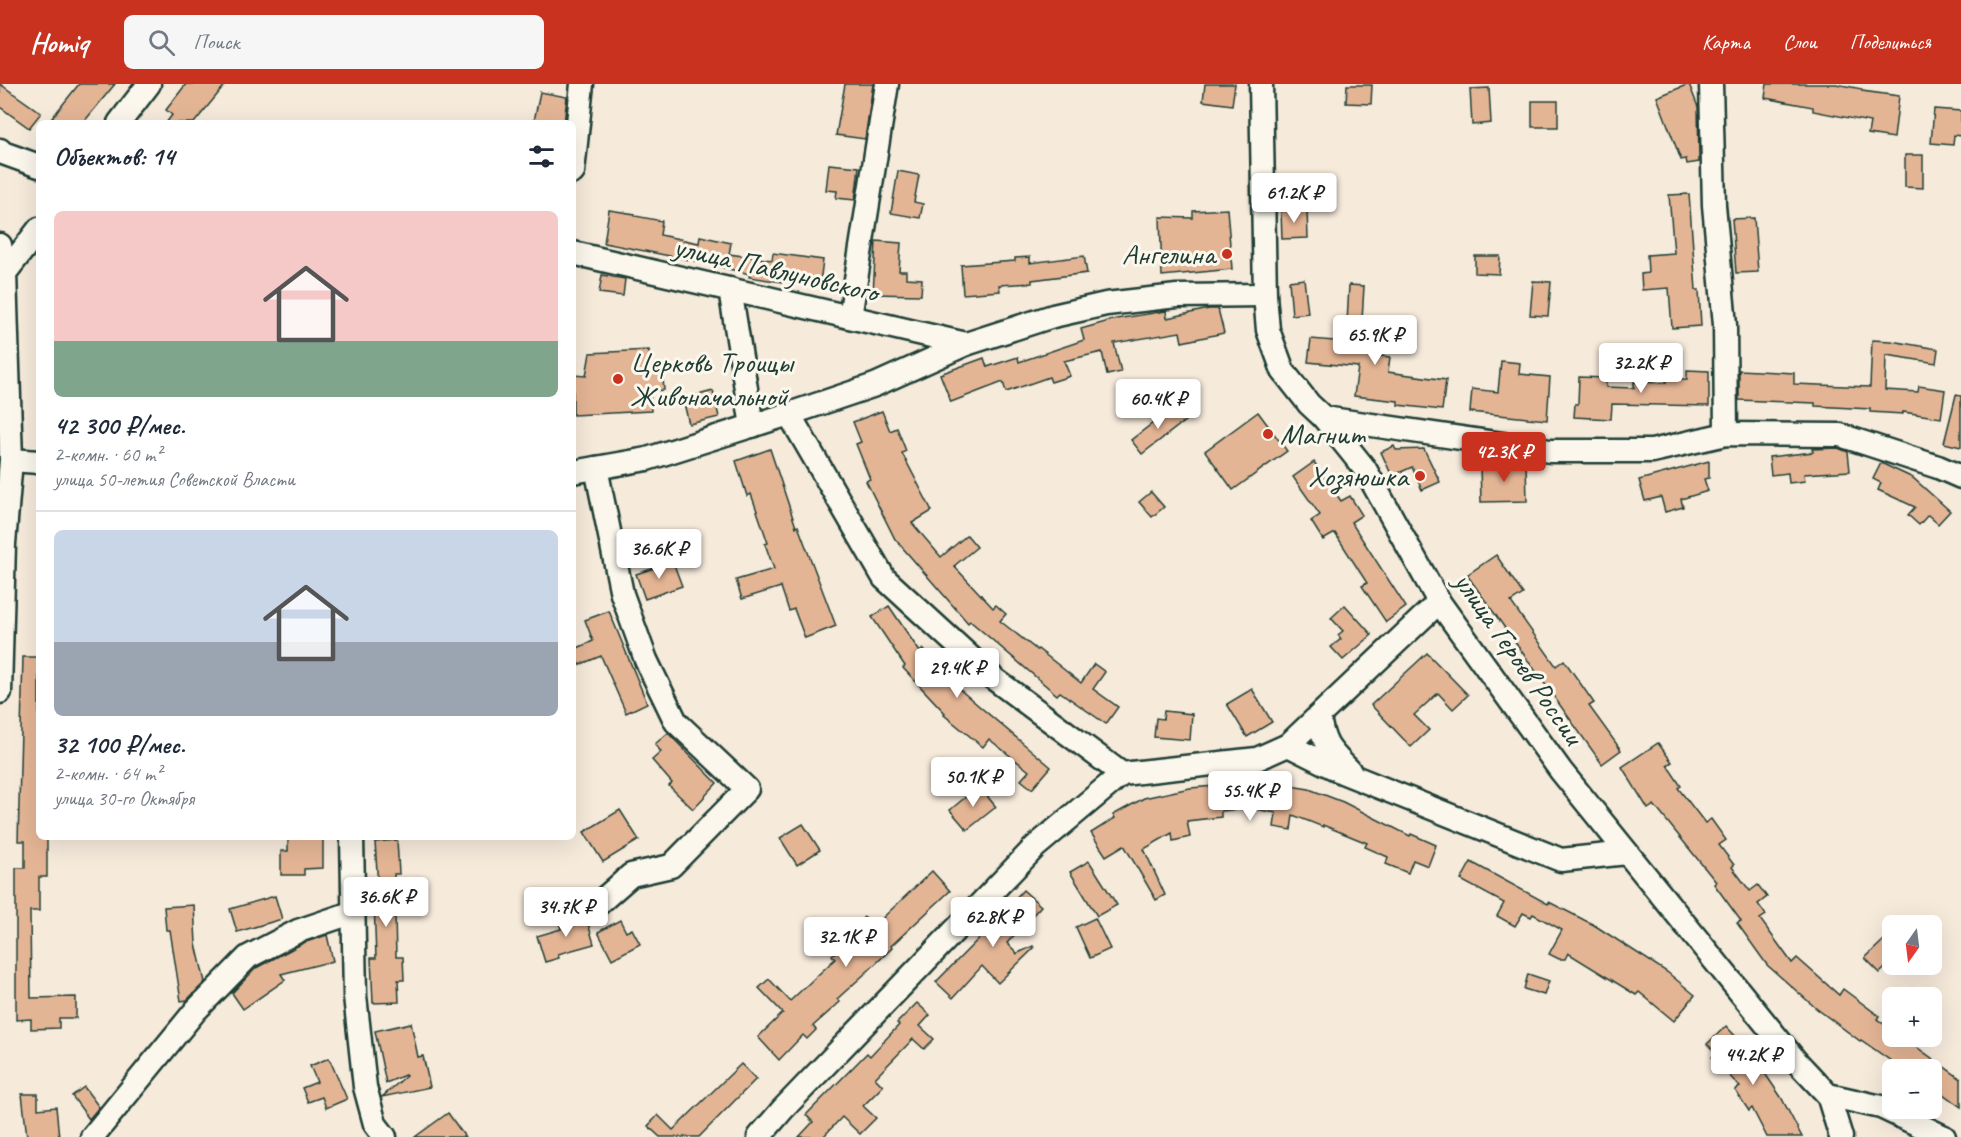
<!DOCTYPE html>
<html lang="ru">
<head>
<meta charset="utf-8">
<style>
	body { margin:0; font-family:Caveat,sans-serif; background:#f6f6f7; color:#1f2937; height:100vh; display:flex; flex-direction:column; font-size:22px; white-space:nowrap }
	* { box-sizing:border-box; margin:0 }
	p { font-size:20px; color:#747a83 }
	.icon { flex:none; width:33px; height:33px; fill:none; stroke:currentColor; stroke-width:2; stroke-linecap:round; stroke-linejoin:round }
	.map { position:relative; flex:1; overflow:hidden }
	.drawer { position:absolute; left:36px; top:36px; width:540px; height:720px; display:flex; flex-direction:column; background:#fff; border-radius:9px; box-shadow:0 6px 24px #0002 }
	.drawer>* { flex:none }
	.needle { width:39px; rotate:194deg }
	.buttons { position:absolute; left:1882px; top:831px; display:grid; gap:12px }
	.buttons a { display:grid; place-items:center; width:60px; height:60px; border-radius:9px; background:#fff; box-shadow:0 6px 24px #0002; font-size:30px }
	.price { position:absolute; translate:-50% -51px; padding:0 14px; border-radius:6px; background:#fff; color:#222; font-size:20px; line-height:39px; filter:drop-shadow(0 2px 3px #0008) }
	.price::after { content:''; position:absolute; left:50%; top:36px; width:18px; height:14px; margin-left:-9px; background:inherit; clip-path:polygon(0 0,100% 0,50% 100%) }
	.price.current { background:#c8321e; color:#fff }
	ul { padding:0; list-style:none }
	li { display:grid; align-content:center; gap:12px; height:318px; padding:0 18px }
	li+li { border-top:2px solid #e0e1e3 }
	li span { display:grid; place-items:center; height:186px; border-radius:9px; color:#555 }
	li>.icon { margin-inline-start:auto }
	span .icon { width:108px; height:108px; fill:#fffc; stroke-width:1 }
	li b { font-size:26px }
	h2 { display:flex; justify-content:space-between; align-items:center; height:72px; padding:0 18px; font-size:26px }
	header { display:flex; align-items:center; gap:36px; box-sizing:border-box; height:84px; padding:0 30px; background:#c8321e; color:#fff }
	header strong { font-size:28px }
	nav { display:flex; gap:33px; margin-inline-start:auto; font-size:21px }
	.search { width:420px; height:54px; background:#f6f6f7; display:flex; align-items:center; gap:15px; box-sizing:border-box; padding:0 21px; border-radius:9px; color:#747a83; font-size:22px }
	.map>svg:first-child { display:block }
	.building { fill:#e4b595; stroke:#1f3d34; stroke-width:1.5 }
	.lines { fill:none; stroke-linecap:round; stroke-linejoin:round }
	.minor-casing { stroke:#1f3d34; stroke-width:27 }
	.minor { stroke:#fbf7ec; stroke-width:22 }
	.poi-dot { fill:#c8321e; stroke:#fbf7ec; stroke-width:2 }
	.labels { text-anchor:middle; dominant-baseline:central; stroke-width:6; stroke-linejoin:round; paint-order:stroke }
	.poi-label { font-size:30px; fill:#1f3d34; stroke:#fbf7ec; text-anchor:end }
	.street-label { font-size:30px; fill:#1f3d34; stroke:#fbf7ec }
</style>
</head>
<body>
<header>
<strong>Homiq</strong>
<div class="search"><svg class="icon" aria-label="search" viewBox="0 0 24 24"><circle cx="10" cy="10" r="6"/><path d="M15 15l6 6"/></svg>Поиск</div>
<nav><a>Карта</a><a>Слои</a><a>Поделиться</a></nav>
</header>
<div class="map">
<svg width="1961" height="1053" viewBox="0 0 1961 1053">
	<rect width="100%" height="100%" fill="#f6eadb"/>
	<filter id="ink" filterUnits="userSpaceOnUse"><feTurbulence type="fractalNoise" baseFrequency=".0167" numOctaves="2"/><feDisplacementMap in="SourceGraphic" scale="12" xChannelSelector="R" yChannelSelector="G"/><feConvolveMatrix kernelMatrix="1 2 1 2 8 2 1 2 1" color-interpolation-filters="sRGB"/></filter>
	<g filter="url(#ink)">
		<g class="building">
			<polygon points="0,0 41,29 29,44 0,23"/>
			<polygon points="79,0 115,0 83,39 48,39"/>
			<polygon points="186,0 226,0 194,39 166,39 172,31 166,26"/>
			<polygon points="845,0 873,0 865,55 836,51"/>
			<polygon points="1205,0 1235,0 1232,21 1203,17"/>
			<polygon points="1689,0 1698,23 1699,78 1687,80 1686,75 1681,76 1657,13"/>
			<polygon points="1767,0 1836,0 1862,5 1862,7 1899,12 1894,54 1868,50 1870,38 1813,27 1813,23 1765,14"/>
			<polygon points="1347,1 1372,1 1371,20 1346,19"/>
			<polygon points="1489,4 1491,39 1472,41 1470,5"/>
			<polygon points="540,8 567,13 564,39 534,37"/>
			<rect x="1532" y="17" width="26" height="26"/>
			<polygon points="1934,25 1961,27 1961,52 1954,51 1953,61 1931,59"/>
			<polygon points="1905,71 1923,71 1923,104 1905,103"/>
			<polygon points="829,80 859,83 855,116 836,114 837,107 826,106"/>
			<polygon points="898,87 919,91 914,118 923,120 920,134 891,129"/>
			<polygon points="1689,110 1696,206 1699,206 1701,242 1672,244 1669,204 1642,206 1641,190 1648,189 1647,171 1674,169 1669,111"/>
			<polygon points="1227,125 1232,185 1162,192 1160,133 1193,134 1193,127"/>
			<polygon points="609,126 635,130 635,132 662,137 660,151 699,159 700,152 731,159 729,170 772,176 773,169 823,176 820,199 782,194 782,198 749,193 750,190 695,177 604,159"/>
			<polygon points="1307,126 1308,154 1282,155 1281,127"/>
			<polygon points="1754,134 1758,188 1736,189 1732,135"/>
			<polygon points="876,157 901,159 899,187 906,187 906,194 922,195 921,211 873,210"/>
			<polygon points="1084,172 1087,189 1032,196 1032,199 999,201 1000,207 963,210 961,181 1015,177 1015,174 1030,173 1030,179"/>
			<polygon points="1475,172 1500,172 1499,190 1475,189"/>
			<polygon points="602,191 625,195 623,212 599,209"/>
			<polygon points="1304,195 1308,229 1292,231 1289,197"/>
			<polygon points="1533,197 1551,198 1548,232 1530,231"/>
			<polygon points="1349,201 1364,202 1360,270 1390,273 1388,288 1446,296 1442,326 1398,321 1398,317 1354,312 1358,283 1308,278 1311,255 1346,258"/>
			<polygon points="1209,225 1218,225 1224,249 1182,258 1180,248 1114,259 1121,288 1107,291 1102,268 1064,277 1070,292 1051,298 1049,293 1006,308 1003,298 951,318 940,290 984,274 987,283 1018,273 1019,278 1084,256 1081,245 1116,235 1166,227 1167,234"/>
			<polygon points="1872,256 1891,257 1938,265 1936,279 1886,271 1885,306 1918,308 1919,302 1945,306 1941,334 1903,328 1903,330 1870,328 1870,325 1815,322 1815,319 1739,316 1739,286 1794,289 1794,300 1870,303"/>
			<polygon points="649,266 650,284 662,283 664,306 650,307 651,327 573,331 573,291 586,292 590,269"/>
			<polygon points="1501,277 1520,279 1519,290 1550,293 1547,336 1470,328 1472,305 1498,308"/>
			<polygon points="1687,286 1709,287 1709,322 1612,320 1611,335 1574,333 1575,320 1578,320 1579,293 1606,294 1606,303 1634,304 1634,298 1666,299 1666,295 1687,295"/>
			<polygon points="713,307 719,333 689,340 683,315"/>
			<polygon points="1956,311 1961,312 1961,363 1944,359"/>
			<polygon points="1175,322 1186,336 1142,370 1131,356"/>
			<polygon points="882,327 890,347 897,344 906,367 902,369 932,427 912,439 941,473 967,451 977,463 954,482 993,524 996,521 1006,530 1000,537 1037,566 1038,565 1081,599 1094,580 1105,588 1093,605 1118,623 1106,640 1060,608 1057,611 970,537 968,539 895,455 866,397 870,395 856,360 861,358 853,338"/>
			<polygon points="1258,328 1287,367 1233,406 1205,367"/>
			<polygon points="1394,362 1396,366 1424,365 1440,398 1422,406 1412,383 1392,392 1381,368"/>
			<polygon points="1838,364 1848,368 1850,387 1804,390 1805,397 1789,399 1788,389 1771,391 1769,373 1813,368 1812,365"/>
			<polygon points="770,365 796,443 798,442 836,542 805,554 794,525 789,527 781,503 742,515 736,496 774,485 765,460 768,459 757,427 751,410 747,412 736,377"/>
			<polygon points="1709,377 1709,394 1704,395 1708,407 1681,415 1683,423 1665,428 1661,413 1645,417 1639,396"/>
			<polygon points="1314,378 1341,417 1350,412 1362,431 1351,438 1406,523 1386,538 1362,502 1367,499 1335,449 1323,456 1311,437 1320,431 1293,393"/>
			<polygon points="1881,379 1913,394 1950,427 1938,440 1928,431 1919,441 1908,431 1915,423 1878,406 1881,399 1873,395"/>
			<polygon points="1526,380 1527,417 1481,418 1480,381"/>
			<polygon points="1151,408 1164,423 1152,433 1139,418"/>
			<polygon points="1496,471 1523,510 1511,518 1556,582 1564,576 1594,619 1589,622 1621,666 1602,680 1467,491"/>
			<polygon points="673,478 682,502 645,515 636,490"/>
			<polygon points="1345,521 1372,551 1343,576 1331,563 1341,555 1338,551 1343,547 1331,534"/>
			<polygon points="889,522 920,568 923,565 954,598 952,599 1051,683 1032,705 1021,696 1029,687 989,655 983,663 944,631 945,629 903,584 905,582 872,533"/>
			<polygon points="609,527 647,619 626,629 601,572 579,581 573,566 593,557 585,536"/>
			<polygon points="1427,569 1468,611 1453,625 1438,609 1414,631 1429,646 1411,663 1371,621"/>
			<polygon points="23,573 39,573 39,753 47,753 47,793 39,793 39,827 30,827 31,914 76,913 76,934 59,934 59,944 31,945 31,935 16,936 16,784 25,784 25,757 18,757"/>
			<polygon points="1252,605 1272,638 1247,653 1227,620"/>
			<polygon points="1164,627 1192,630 1190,656 1154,653 1156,634 1163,635"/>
			<polygon points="668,649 717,699 693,725 669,702 672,699 652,676 661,668 655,660"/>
			<polygon points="1658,659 1672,678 1667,681 1681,702 1678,704 1705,739 1711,735 1726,756 1719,761 1734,781 1732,783 1750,807 1758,801 1767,813 1758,820 1766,831 1760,835 1792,879 1797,874 1839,911 1843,905 1879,932 1877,935 1893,947 1893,952 1901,952 1961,995 1961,1023 1932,1002 1932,986 1904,986 1861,956 1860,957 1817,925 1767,881 1737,839 1741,837 1714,800 1716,798 1654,721 1648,725 1622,683"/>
			<polygon points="1254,696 1309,705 1343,718 1410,752 1411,750 1436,761 1428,782 1413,776 1408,789 1386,780 1388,773 1365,763 1367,759 1323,741 1323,743 1293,731 1291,746 1274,743 1276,729 1250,724 1221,727 1221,733 1187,737 1190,753 1173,757 1172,749 1144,765 1165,811 1156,816 1124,761 1106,772 1091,749 1115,734 1113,731 1144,714 1190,704 1253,699"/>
			<polygon points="979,702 996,723 967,746 950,726"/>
			<polygon points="620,726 639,756 603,778 584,748"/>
			<polygon points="803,740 820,766 797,781 780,754"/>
			<polygon points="288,753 323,753 323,784 304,785 304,791 281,791 281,767 288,767"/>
			<polygon points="397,756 399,790 394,790 396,873 403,873 404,896 398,896 399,918 373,919 371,874 376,874 374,817 379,817 375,758"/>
			<polygon points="1089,777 1117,821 1097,832 1070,788"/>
			<polygon points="1471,778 1548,820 1549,818 1594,841 1667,888 1695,911 1674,937 1639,908 1636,911 1568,869 1565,875 1559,875 1549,870 1562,846 1533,830 1531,833 1523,829 1515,842 1497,832 1504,819 1461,796"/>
			<polygon points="932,787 950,807 891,862 892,864 868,887 837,915 840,918 813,942 816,946 807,955 803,951 779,976 758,953 783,929 759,904 769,895 790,917 835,875 832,871 853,853 848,848 864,833 873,843"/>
			<polygon points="1023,806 1041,822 1007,859 1017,869 1016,870 1033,862 1034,864 998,899 982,882 953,914 936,898 1005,828 1004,827"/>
			<polygon points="275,812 282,835 237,848 230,825"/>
			<polygon points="194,821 196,860 205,898 187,916 181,917 170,846 166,846 164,823"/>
			<polygon points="585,829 594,860 558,870 559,874 545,878 537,852 561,845 559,837"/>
			<polygon points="1095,834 1110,865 1090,874 1076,843"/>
			<polygon points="620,836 626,848 632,845 640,860 612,875 598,848"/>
			<polygon points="327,851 333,877 281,890 285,896 243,925 232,909 256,884 303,859"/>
			<polygon points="1885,855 1893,863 1893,876 1880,889 1865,874"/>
			<polygon points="1528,890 1549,897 1544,911 1524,905"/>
			<polygon points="917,919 930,931 920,942 934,955 924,965 913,955 875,994 883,1002 863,1022 876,1034 860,1050 842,1033 823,1053 799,1053 813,1038 806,1031 867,969 870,972 899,941 897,939"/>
			<polygon points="411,939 418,973 423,972 430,1003 382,1013 406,992 405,991 386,999 375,947"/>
			<polygon points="1726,942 1751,969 1781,1013 1802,1053 1767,1053 1752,1024 1749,1027 1735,1006 1740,1003 1712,973 1716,969 1707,960"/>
			<polygon points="329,974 347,1015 326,1024 322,1013 308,1018 302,1004 317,998 310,982"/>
			<polygon points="741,980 756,995 699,1053 660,1053 648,1042 658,1031 673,1046"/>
			<polygon points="84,1003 99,1023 89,1035 72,1012"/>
			<polygon points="22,1010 38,1010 38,1025 56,1023 59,1053 27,1053"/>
			<polygon points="448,1029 465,1053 415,1053"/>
		</g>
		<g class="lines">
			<g class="minor-casing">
				<g id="minor">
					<polyline points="1261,0 1265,211 1268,246 1283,287 1309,320 1324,334 1365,385 1439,518 1561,687 1795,976 1828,1011 1881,1023 1944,1053"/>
					<polyline points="1711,0 1714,121 1725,241 1726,350"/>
					<polyline points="119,39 149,0"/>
					<polyline points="0,66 3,69 39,82"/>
					<polyline points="573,88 582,0"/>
					<polyline points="0,161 5,189"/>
					<polyline points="573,169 966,260 1053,232 1106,220 1177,212 1265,211"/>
					<polyline points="730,205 752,342"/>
					<polyline points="850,233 887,0"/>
					<polyline points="789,330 884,494 993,594 1122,690"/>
					<polyline points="1324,334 1550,367 1652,367 1726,350 1840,351 1938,383 1961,393"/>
					<polyline points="11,376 39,378"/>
					<polyline points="596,384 622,510 646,576 676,638 747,705 671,782 631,791 598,820"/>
					<polyline points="573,388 647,375 789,330 875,301 966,260"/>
					<polyline points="1439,518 1288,661 1342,688 1561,776 1627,769"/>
					<polyline points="0,608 4,460 11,376 5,189 39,145"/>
					<path d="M1319 632C1323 661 1329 666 1349 686"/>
					<polyline points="352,753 355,912 365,1003 375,1040 385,1053"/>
					<polyline points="1828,1011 1841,1053"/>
					<polyline points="92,1053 196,926 248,873 298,847 354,828"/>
					<polyline points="759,1053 783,1025 1035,763 1122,690 1257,675 1288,661"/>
				</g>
			</g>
			<use href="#minor" class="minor"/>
		</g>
	</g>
	<g class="poi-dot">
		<circle cx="1227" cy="170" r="6"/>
		<circle cx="618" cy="295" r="6"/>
		<circle cx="1268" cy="350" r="6"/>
		<circle cx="1420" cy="392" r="6"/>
	</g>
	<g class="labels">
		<g class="poi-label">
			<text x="1215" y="170">Ангелина</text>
			<text x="630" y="278" text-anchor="start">Церковь Троицы<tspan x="630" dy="34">Живоначальной</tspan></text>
			<text x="1280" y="350" text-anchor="start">Магнит</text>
			<text x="1408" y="392">Хозяюшка</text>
		</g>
		<g class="street-label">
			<text transform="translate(776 185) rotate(13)">улица Павлуновского</text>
			<text transform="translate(1519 574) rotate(55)">улица Героев России</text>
		</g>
	</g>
</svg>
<div class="buttons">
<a><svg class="needle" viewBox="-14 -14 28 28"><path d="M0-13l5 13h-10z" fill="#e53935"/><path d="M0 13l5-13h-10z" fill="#747a83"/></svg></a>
<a>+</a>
<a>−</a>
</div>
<b class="price" style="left:1294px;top:140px">61.2K ₽</b>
<b class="price" style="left:1375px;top:282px">65.9K ₽</b>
<b class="price" style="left:1641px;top:310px">32.2K ₽</b>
<b class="price" style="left:1158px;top:346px">60.4K ₽</b>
<b class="price current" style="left:1504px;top:399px">42.3K ₽</b>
<b class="price" style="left:659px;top:496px">36.6K ₽</b>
<b class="price" style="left:957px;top:615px">29.4K ₽</b>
<b class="price" style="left:973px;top:724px">50.1K ₽</b>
<b class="price" style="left:1250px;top:738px">55.4K ₽</b>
<b class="price" style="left:386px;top:844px">36.6K ₽</b>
<b class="price" style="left:566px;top:854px">34.7K ₽</b>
<b class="price" style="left:993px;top:864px">62.8K ₽</b>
<b class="price" style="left:846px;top:884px">32.1K ₽</b>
<b class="price" style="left:1753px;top:1002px">44.2K ₽</b>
<section class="drawer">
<h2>Объектов: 14<svg class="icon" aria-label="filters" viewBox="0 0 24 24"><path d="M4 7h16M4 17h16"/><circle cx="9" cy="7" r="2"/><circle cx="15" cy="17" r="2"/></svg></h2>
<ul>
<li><span style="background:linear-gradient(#f6c9c9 70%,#7fa58c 0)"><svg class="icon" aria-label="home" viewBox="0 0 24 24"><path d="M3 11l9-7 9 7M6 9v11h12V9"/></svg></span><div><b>42 300 ₽/мес.</b><p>2-комн. · 60 m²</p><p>улица 50-летия Советской Власти</p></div></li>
<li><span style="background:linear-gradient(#c9d6e8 60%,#9aa5b1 0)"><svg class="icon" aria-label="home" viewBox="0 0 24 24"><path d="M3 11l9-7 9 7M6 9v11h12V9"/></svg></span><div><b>32 100 ₽/мес.</b><p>2-комн. · 64 m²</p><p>улица 30-го Октября</p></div></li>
</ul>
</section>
</div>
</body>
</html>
